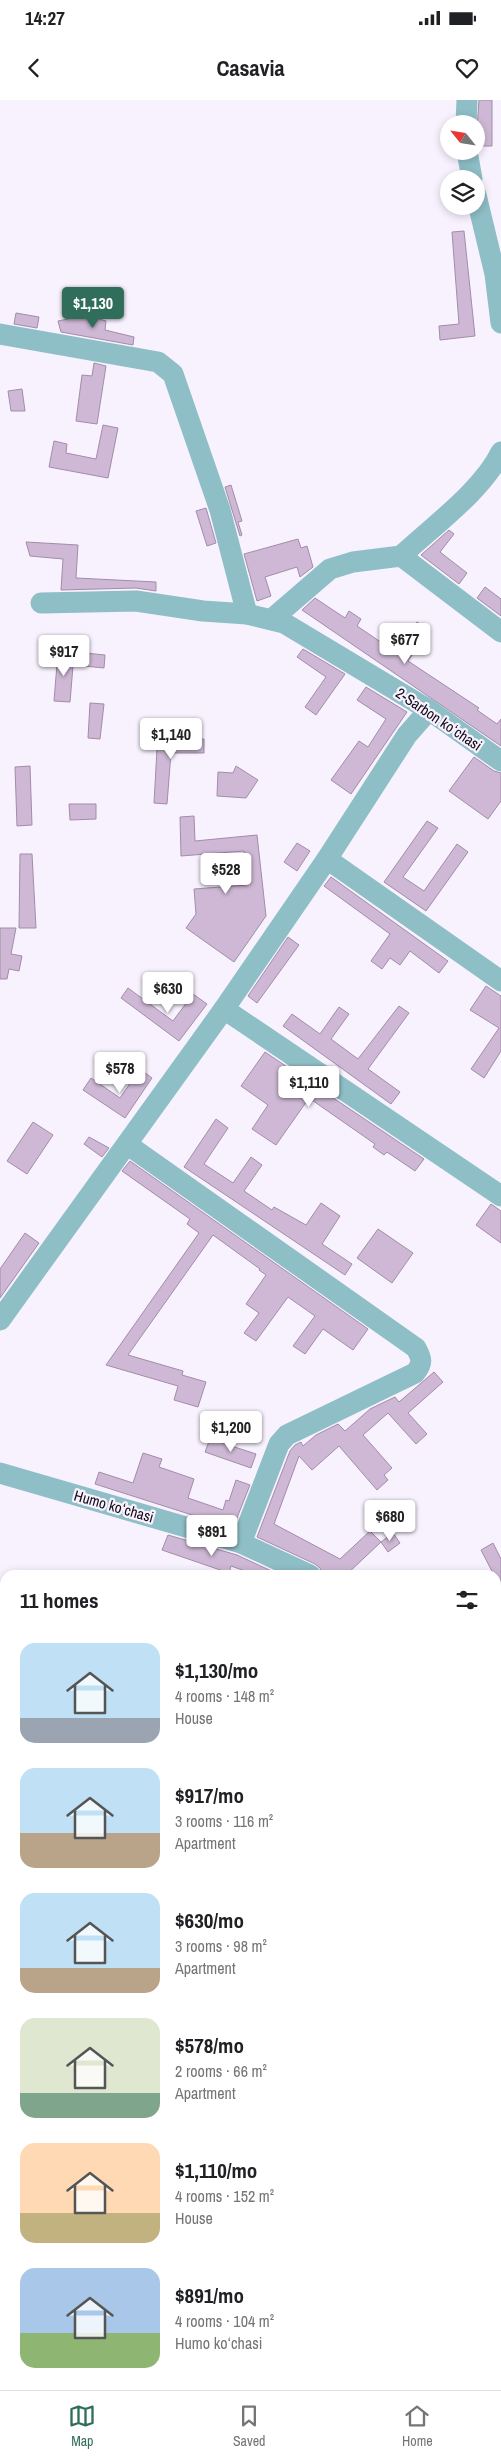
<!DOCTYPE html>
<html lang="en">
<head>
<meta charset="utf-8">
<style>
	body { margin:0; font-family:"Archivo Narrow",sans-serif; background:#f2f2f2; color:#202124; height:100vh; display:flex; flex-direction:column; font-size:19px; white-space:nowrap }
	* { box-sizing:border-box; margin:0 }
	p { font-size:16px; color:#757577 }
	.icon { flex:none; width:28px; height:28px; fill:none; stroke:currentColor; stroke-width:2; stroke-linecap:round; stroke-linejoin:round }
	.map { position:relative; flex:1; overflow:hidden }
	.panel { position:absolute; left:0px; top:1470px; width:501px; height:820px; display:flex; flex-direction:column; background:#fff; border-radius:15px 15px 0 0; box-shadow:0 2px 8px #0003 }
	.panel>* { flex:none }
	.needle { width:32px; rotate:300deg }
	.controls { position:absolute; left:440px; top:15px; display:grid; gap:10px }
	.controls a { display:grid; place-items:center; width:45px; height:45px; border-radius:50%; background:#fff; box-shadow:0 2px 8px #0003; font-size:25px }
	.price { position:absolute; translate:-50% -42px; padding:0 11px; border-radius:5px; background:#fff; color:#222; font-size:16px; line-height:32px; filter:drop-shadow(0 1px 2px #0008) }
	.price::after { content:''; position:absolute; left:50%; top:30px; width:15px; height:11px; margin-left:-8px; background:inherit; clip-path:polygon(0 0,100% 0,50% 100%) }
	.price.current { background:#306e5b; color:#fff }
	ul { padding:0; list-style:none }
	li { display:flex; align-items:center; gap:15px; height:125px; padding:0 20px }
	li span { display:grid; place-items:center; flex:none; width:140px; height:100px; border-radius:15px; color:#555 }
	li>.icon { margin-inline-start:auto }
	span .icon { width:60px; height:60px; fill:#fffc; stroke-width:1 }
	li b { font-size:21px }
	h2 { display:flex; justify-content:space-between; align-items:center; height:60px; padding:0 20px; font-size:21px }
	.status { display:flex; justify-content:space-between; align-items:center; height:35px; padding:0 25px; background:#fff; direction:ltr }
	.status svg { height:14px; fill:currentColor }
	header { display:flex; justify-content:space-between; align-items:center; height:65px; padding:0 20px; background:#fff; font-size:22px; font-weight:700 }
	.tab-bar { display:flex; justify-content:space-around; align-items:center; height:70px; border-top:1px solid #e0e0e0; background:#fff; font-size:14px; color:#757577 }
	.tab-bar a { display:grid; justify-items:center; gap:2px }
	.tab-bar .current { color:#306e5b }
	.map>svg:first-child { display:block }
	.building { fill:#ceb8d5; stroke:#a28da9 }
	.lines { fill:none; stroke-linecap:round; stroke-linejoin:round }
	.minor { stroke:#8ebec6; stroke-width:21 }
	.labels { text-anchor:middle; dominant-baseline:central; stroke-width:4.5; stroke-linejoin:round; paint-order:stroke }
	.street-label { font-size:15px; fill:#110b16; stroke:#f8f1fe }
</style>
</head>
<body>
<div class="status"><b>14:27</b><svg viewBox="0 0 49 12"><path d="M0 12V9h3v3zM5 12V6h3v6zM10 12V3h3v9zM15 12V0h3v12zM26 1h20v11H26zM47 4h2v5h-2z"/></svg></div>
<header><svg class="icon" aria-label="back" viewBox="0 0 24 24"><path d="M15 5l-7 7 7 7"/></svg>Casavia<svg class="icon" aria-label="heart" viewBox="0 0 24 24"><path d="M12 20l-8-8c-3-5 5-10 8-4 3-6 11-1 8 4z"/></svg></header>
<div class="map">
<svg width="501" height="2290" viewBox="0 0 501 2290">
	<rect width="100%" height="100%" fill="#f8f1fe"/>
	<g class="building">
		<polygon points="479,0 492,0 492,46 478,46 476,43"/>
		<polygon points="464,131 475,236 440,240 439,226 459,224 452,132"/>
		<polygon points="16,213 39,217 37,228 14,224"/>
		<polygon points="86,215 106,221 105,230 134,237 133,245 61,232 58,221"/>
		<polygon points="94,263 106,266 97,324 76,321 82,275 92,276"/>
		<polygon points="22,289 25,311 11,311 8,291"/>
		<polygon points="103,325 118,328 108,378 49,367 54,341 67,344 66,353 96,359"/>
		<polygon points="231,385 242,421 238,422 242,435 240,436 225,387"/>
		<polygon points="206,408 216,443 207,446 196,411"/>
		<polygon points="449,430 454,434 440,452 467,473 459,484 421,455"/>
		<polygon points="298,439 301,448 307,446 313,467 300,477 297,467 265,477 271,496 257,501 244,454"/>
		<polygon points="26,442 78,445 76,478 156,482 156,491 136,488 61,490 63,459 30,456"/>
		<polygon points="485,487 501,499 501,516 477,498"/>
		<polygon points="315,498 345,518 349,511 361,519 357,526 397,553 417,522 429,530 408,561 479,608 477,610 497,624 501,619 501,646 302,510"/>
		<polygon points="303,549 345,574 316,615 305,607 326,577 297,557"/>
		<polygon points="58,552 74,554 70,602 54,601"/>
		<polygon points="85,553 105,555 104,568 84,566"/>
		<polygon points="366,587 407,612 351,694 331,680 359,641 368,647 386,619 357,600"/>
		<polygon points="90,603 104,604 100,639 88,638"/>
		<polygon points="158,631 172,632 172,639 204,639 204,653 171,653 167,704 154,703"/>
		<polygon points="474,657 494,671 501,673 501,701 488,719 449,691"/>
		<polygon points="30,666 32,725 17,726 15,667"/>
		<polygon points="236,666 258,680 246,698 217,696 218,672 233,673"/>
		<polygon points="69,704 96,704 96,719 70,720"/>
		<polygon points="194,716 195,741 257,735 266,816 234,862 186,828 196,814 194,789 247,785 244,751 181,756 180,717"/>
		<polygon points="427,721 438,728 403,777 424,791 457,744 468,752 426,811 384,782"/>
		<polygon points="297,743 310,751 297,771 284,762"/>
		<polygon points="20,754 32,754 36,828 19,828"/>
		<polygon points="331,777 448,861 439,873 410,851 400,865 390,858 382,869 371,861 390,834 324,786"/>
		<polygon points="0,828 16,828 11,854 22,856 19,871 9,869 7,879 0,879"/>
		<polygon points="288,837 299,845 257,903 248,896"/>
		<polygon points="486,886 501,896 501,951 484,978 471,969 499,928 470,910"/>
		<polygon points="128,888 173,921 193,894 207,904 179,941 121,898"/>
		<polygon points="399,906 409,913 368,969 400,992 391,1004 283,926 292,914 320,934 339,907 349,914 331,939 358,959"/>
		<polygon points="265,952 424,1059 415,1071 387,1052 384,1055 373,1047 375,1044 309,998 276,1045 252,1029 268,1005 241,986"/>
		<polygon points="140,969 152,978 125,1018 83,990 91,978 120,998"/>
		<polygon points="216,1019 228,1028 204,1064 233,1083 251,1057 262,1065 244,1091 272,1110 274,1107 306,1125 321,1103 340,1116 322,1144 352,1164 345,1175 184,1067"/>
		<polygon points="33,1022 53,1035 27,1074 7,1061"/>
		<polygon points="89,1037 109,1048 102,1057 84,1044"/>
		<polygon points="130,1061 368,1229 353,1250 323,1229 305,1254 293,1246 315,1216 288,1197 256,1241 244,1233 259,1213 246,1204 266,1175 259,1170 260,1169 213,1135 128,1255 183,1271 182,1275 206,1282 198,1307 174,1300 178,1286 106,1265 199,1133 187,1124 190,1119 122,1071"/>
		<polygon points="491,1104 501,1111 501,1143 476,1125"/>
		<polygon points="378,1129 413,1153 392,1183 357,1158"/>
		<polygon points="25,1133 39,1143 0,1198 0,1169"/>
		<polygon points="434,1272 443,1282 408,1313 427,1334 416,1344 388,1313 363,1335 392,1368 384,1375 388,1380 377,1390 339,1346 312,1370 299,1356 274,1424 340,1459 370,1431 381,1442 346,1475 322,1475 320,1468 315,1464 257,1437 290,1351 295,1345 301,1342 303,1346 316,1335 338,1324 345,1331 370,1309 395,1297 399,1302"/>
		<polygon points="210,1339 256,1354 251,1368 205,1352"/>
		<polygon points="143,1353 162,1359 159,1367 194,1379 188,1398 223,1410 226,1400 229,1401 236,1380 250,1385 233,1428 95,1384 99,1372 133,1383"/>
		<polygon points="393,1433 400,1443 388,1452 381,1442"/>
		<polygon points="168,1435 237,1455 280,1475 256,1475 231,1466 229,1473 162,1450"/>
		<polygon points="493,1443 501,1459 501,1488 496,1475 494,1475 481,1450"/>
	</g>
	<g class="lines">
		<g class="minor">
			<polyline points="466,24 467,0"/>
			<polyline points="467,51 472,79"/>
			<polyline points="476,95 495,174 501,223"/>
			<polyline points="0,234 158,262 173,274 220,410 247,514"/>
			<path d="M401 456C432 427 483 390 501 352"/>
			<polyline points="41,503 136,501 203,511 247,514 284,523 429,610 501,661"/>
			<polyline points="272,519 330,469 353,462 401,456 501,532"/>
			<polyline points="327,759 501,881"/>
			<polyline points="224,909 501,1096"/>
			<path d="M128 1045 416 1248C422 1259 423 1263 415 1273L287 1335 279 1344 241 1443"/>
			<polyline points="0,1220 224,909 327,759 407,635 429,610"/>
			<polyline points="0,1373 241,1443 310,1475"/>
			<polyline points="496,1541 501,1537"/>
			<polyline points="0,1709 5,1720"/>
			<polyline points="326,2285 327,2290"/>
		</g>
	</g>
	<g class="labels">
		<g class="street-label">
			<text transform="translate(439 619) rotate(34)">2-Sarbon koʻchasi</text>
			<text transform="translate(114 1406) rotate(16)">Humo koʻchasi</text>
		</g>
	</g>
</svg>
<div class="controls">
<a><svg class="needle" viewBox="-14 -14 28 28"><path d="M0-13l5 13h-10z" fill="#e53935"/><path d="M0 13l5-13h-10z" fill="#757577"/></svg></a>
<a><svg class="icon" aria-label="layers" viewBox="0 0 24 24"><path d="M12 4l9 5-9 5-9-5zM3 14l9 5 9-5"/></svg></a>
</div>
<b class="price current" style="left:93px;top:229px">$1,130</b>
<b class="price" style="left:405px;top:565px">$677</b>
<b class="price" style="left:64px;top:577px">$917</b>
<b class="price" style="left:171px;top:660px">$1,140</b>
<b class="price" style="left:226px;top:795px">$528</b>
<b class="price" style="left:168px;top:914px">$630</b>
<b class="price" style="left:120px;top:994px">$578</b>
<b class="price" style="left:309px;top:1008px">$1,110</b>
<b class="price" style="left:231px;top:1353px">$1,200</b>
<b class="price" style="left:390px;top:1442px">$680</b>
<b class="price" style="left:212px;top:1457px">$891</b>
<section class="panel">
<h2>11 homes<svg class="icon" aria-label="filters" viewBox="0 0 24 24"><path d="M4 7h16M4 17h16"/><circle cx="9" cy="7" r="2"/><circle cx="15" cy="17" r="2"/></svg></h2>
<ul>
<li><span style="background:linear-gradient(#bfe0f5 75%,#9aa5b1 0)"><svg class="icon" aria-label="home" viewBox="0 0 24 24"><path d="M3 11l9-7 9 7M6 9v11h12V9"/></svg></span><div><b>$1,130/mo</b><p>4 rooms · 148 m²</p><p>House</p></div></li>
<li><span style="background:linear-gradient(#bfe0f5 65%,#b9a48a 0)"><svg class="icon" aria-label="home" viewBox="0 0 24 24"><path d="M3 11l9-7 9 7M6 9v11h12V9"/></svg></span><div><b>$917/mo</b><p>3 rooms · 116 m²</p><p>Apartment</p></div></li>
<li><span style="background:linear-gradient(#bfe0f5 75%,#b9a48a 0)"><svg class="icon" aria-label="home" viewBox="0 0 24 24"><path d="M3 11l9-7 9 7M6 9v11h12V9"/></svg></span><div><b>$630/mo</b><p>3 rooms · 98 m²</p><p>Apartment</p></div></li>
<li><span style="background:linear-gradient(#dfe7d0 75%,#7fa58c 0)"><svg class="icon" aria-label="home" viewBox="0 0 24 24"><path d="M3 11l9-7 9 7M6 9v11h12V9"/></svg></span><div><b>$578/mo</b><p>2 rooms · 66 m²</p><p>Apartment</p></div></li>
<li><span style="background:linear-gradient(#ffd9b3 70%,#c2b280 0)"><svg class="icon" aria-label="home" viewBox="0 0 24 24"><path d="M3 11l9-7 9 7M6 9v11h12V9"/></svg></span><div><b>$1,110/mo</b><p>4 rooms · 152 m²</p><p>House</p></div></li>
<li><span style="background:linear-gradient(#a9c7e8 65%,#8fb573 0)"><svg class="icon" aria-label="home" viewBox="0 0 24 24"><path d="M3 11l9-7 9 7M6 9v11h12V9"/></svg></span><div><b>$891/mo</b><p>4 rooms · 104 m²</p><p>Humo koʻchasi</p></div></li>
</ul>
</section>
</div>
<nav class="tab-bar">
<a class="current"><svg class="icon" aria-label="map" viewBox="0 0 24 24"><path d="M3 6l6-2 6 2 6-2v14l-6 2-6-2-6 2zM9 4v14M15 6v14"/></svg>Map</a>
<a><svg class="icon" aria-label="saved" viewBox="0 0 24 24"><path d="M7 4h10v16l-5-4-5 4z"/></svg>Saved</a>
<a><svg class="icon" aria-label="home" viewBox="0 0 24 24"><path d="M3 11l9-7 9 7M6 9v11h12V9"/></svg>Home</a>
</nav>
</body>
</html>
